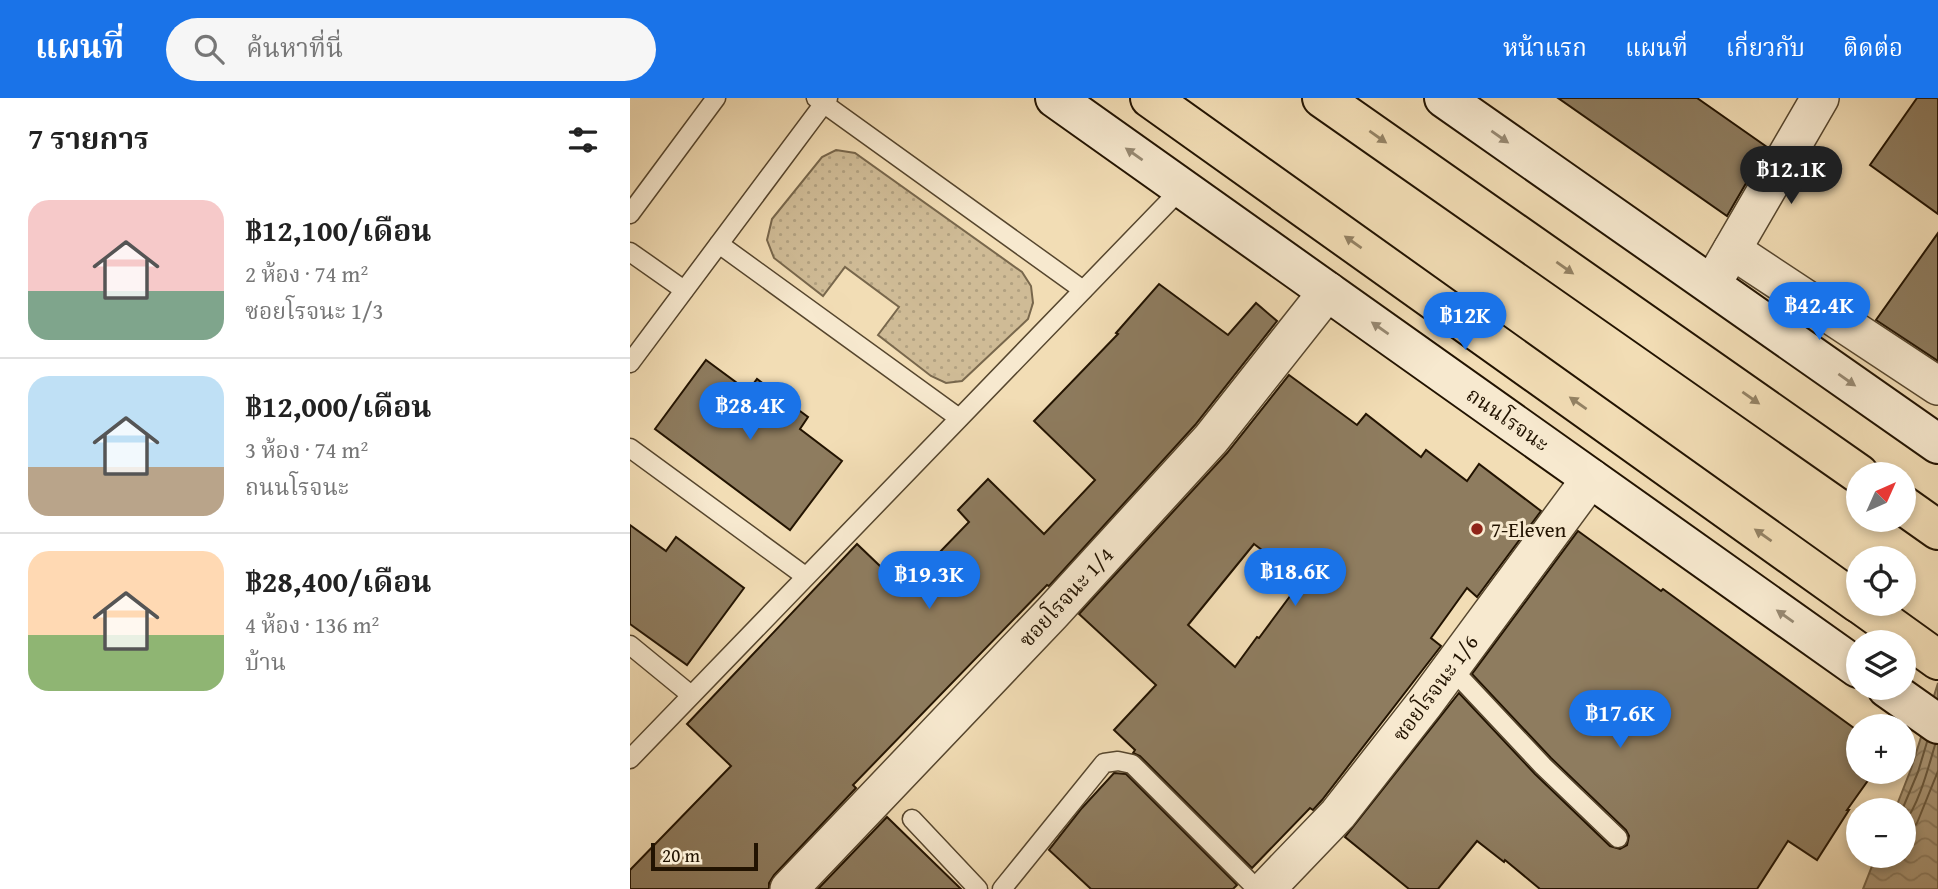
<!DOCTYPE html>
<html lang="th">
<head>
<meta charset="utf-8">
<style>
	body { margin:0; font-family:"Gentium Book Plus","Noto Serif Thai",serif; background:#f6f6f6; color:#222; height:100vh; display:flex; flex-direction:column; font-size:26px; white-space:nowrap }
	* { box-sizing:border-box; margin:0 }
	p { font-size:23px; color:#767676 }
	.icon { flex:none; width:38px; height:38px; fill:none; stroke:currentColor; stroke-width:2; stroke-linecap:round; stroke-linejoin:round }
	.map { position:relative; flex:1; overflow:hidden }
	.drawer { display:flex; flex-direction:column; background:#fff; width:630px }
	.drawer>* { flex:none }
	.needle { width:46px; rotate:45deg }
	.buttons { position:absolute; left:1216px; top:364px; display:grid; gap:14px }
	.buttons a { display:grid; place-items:center; width:70px; height:70px; border-radius:50%; background:#fff; box-shadow:0 4px 10px #0003; font-size:35px }
	.scale { position:absolute; left:21px; bottom:18px; width:107px; box-sizing:border-box; padding-left:7px; border:4px solid #221301; border-top:0; font-size:19px; line-height:24px; white-space:nowrap; color:#221301; -webkit-text-stroke:5px #f7e9cf; paint-order:stroke }
	.price { position:absolute; translate:-50% -60px; padding:0 16px; border-radius:24px; background:#1a73e8; color:#fff; font-size:23px; line-height:46px; filter:drop-shadow(0 2px 4px #0008) }
	.price::after { content:''; position:absolute; left:50%; top:42px; width:21px; height:16px; margin-left:-10px; background:inherit; clip-path:polygon(0 0,100% 0,50% 100%) }
	.price.selected { background:#222; color:#fff }
	ul { padding:0; list-style:none }
	li { display:flex; align-items:center; gap:21px; height:175px; padding:0 28px }
	li+li { border-top:2px solid #e0e0e0 }
	li span { display:grid; place-items:center; flex:none; width:196px; height:140px; border-radius:21px; color:#555 }
	li>.icon { margin-inline-start:auto }
	span .icon { width:84px; height:84px; fill:#fffc; stroke-width:1 }
	li b { font-size:30px }
	h2 { display:flex; justify-content:space-between; align-items:center; height:84px; padding:0 28px; font-size:30px }
	header { display:flex; align-items:center; gap:42px; box-sizing:border-box; height:98px; padding:0 35px; background:#1a73e8; color:#fff }
	header strong { font-size:33px }
	nav { display:flex; gap:38px; margin-inline-start:auto; font-size:24px }
	.search { width:490px; height:63px; background:#f6f6f6; display:flex; align-items:center; gap:18px; box-sizing:border-box; padding:0 24px; border-radius:38px; color:#767676; font-size:26px }
	main { display:flex; flex:1; min-height:0 }
	.map>svg:first-child { display:block }
	.grass { fill:url(#grass-dots); stroke:#78674c; stroke-width:2 }
	.water { fill:url(#water-waves); stroke:#746348; stroke-width:2 }
	.lines { fill:none; stroke-linecap:round; stroke-linejoin:round }
	.shore { stroke:#66563c; stroke-width:2 }
	.building { fill:#8e7c5f; stroke:#221301; stroke-width:2; fill-rule:evenodd }
	.service-casing { stroke:#56462e; stroke-width:21 }
	.minor-casing { stroke:#56462e; stroke-width:40 }
	.secondary-casing { stroke:#221301; stroke-width:42 }
	.primary-casing { stroke:#221301; stroke-width:42 }
	.service { stroke:#f7e9cf; stroke-width:18 }
	.minor { stroke:#f7e9cf; stroke-width:37 }
	.secondary { stroke:#f7e9cf; stroke-width:38 }
	.primary { stroke:#f2ddb5; stroke-width:38 }
	.oneway { fill:#948264 }
	.oneway2 { fill:#978972 }
	.poi-dot { fill:#8f2418; stroke:#f7e9cf; stroke-width:2.5 }
	.labels { text-anchor:middle; dominant-baseline:central; stroke-width:6; stroke-linejoin:round; paint-order:stroke }
	.street-label { font-size:21px; fill:#221301; stroke:#f7e9cf }
	.poi-label { font-size:21px; fill:#221301; stroke:#f7e9cf; text-anchor:start }
</style>
</head>
<body>
<header>
<strong>แผนที่</strong>
<div class="search"><svg class="icon" aria-label="search" viewBox="0 0 24 24"><circle cx="10" cy="10" r="6"/><path d="M15 15l6 6"/></svg>ค้นหาที่นี่</div>
<nav><a>หน้าแรก</a><a>แผนที่</a><a>เกี่ยวกับ</a><a>ติดต่อ</a></nav>
</header>
<main>
<section class="drawer">
<h2>7 รายการ<svg class="icon" aria-label="filters" viewBox="0 0 24 24"><path d="M4 7h16M4 17h16"/><circle cx="9" cy="7" r="2"/><circle cx="15" cy="17" r="2"/></svg></h2>
<ul>
<li><span style="background:linear-gradient(#f6c9c9 65%,#7fa58c 0)"><svg class="icon" aria-label="home" viewBox="0 0 24 24"><path d="M3 11l9-7 9 7M6 9v11h12V9"/></svg></span><div><b>฿12,100/เดือน</b><p>2 ห้อง · 74 m²</p><p>ซอยโรจนะ 1/3</p></div></li>
<li><span style="background:linear-gradient(#bfe0f5 65%,#b9a48a 0)"><svg class="icon" aria-label="home" viewBox="0 0 24 24"><path d="M3 11l9-7 9 7M6 9v11h12V9"/></svg></span><div><b>฿12,000/เดือน</b><p>3 ห้อง · 74 m²</p><p>ถนนโรจนะ</p></div></li>
<li><span style="background:linear-gradient(#ffd9b3 60%,#8fb573 0)"><svg class="icon" aria-label="home" viewBox="0 0 24 24"><path d="M3 11l9-7 9 7M6 9v11h12V9"/></svg></span><div><b>฿28,400/เดือน</b><p>4 ห้อง · 136 m²</p><p>บ้าน</p></div></li>
</ul>
</section>
<div class="map">
<svg width="1308" height="791" viewBox="0 0 1308 791">
	<defs>
		<pattern id="grass-dots" width="8" height="8" patternUnits="userSpaceOnUse" patternTransform="scale(1.75)"><rect width="8" height="8" fill="#cfbb96"/><path d="M2 2h.1M6 6h.1" fill="none" stroke="#b1a080" stroke-width="1.8" stroke-linecap="round"/></pattern>
		<pattern id="water-waves" width="16" height="10" patternUnits="userSpaceOnUse" patternTransform="scale(1.75)"><rect width="16" height="10" fill="#ab9878"/><path d="M0 5q4-4 8 0t8 0" fill="none" stroke="#8b7b60"/></pattern>
	</defs>
	<rect width="100%" height="100%" fill="#f2ddb5"/>
	<filter id="stains"><feTurbulence type="fractalNoise" baseFrequency=".00286" numOctaves="4"/><feColorMatrix values="0 0 0 0 .2 0 0 0 0 .09 0 0 0 0 .02 0 0 0 .5 -.17"/></filter>
	<radialGradient id="worn" r=".72"><stop offset=".6" stop-color="#630" stop-opacity="0"/><stop offset="1" stop-color="#630" stop-opacity=".3"/></radialGradient>
	<polygon class="grass" points="206,52 225,55 392,174 401,188 403,205 398,221 332,283 316,285 301,278 248,237 269,209 215,169 193,198 144,160 137,142 142,121 192,59"/>
	<polygon class="water" points="1308,585 1308,791 1233,791 1246,758 1274,758 1274,712 1265,712 1281,671"/>
	<g class="lines">
		<g class="shore">
			<polyline points="1272,712 1288,674 1297,644"/>
			<path d="M1274 724C1288 710 1299 667 1305 647"/>
			<polyline points="1274,736 1282,731 1287,725 1308,673"/>
		</g>
	</g>
	<g class="building">
		<polygon points="928,0 1067,0 1137,49 1097,118"/>
		<polygon points="1287,0 1308,0 1308,116 1240,67"/>
		<polygon points="1308,135 1308,263 1246,222"/>
		<polygon points="529,186 598,237 626,205 647,223 565,327 419,488 417,487 223,687 226,690 144,777 139,785 139,791 0,791 0,772 101,668 57,626 227,446 274,491 339,424 328,412 358,381 414,436 465,382 404,323 488,236 486,235"/>
		<polygon points="76,262 118,293 127,281 178,319 170,331 212,363 160,432 25,331"/>
		<path d="M659 277 727 327 736 316 791 359 796 352 837 383 849 366 911 413 847 499 837 490 801 540 811 548 692 702 683 712 680 710 622 770 510 658 503 655 505 652 484 632 526 587 449 516 597 355ZM624 446 672 482 629 540 627 539 605 569 558 527Z"/>
		<polygon points="0,427 36,453 46,439 114,490 57,567 0,526"/>
		<polygon points="948,433 1031,493 1033,491 1228,633 1228,674 1244,674 1217,712 1219,712 1187,762 1158,743 1127,791 910,791 875,762 874,764 847,743 808,791 779,791 715,739 829,595 905,676 980,748 990,751 997,747 999,738 996,732 921,660 842,576"/>
		<polygon points="484,675 496,676 607,787 603,791 461,791 419,752 452,710"/>
		<polygon points="257,719 331,791 188,791"/>
	</g>
	<g class="lines">
		<g class="service-casing">
			<g id="service">
				<polyline points="186,0 453,192"/>
				<polyline points="0,116 86,0"/>
				<polyline points="89,146 329,320"/>
				<polyline points="0,154 54,192"/>
				<polyline points="0,265 198,0"/>
				<polyline points="0,350 175,478"/>
				<polyline points="0,547 61,597"/>
				<polyline points="821,570 913,668 988,740"/>
				<polyline points="0,661 552,90"/>
				<polyline points="282,721 348,791"/>
				<polyline points="372,791 474,665 488,663 502,666 627,791"/>
			</g>
		</g>
		<g class="minor-casing">
			<g id="minor">
				<polyline points="1102,152 1308,288"/>
				<polyline points="1089,174 1190,0"/>
				<polyline points="159,791 422,515 581,341 698,193"/>
				<polyline points="636,791 708,716 795,605 961,380"/>
			</g>
		</g>
		<g class="secondary-casing">
			<g id="secondary">
				<polyline points="425,0 1228,570"/>
				<polyline points="814,0 1308,346"/>
				<polyline points="1257,590 1308,626"/>
			</g>
		</g>
		<g class="primary-casing">
			<g id="primary">
				<polyline points="520,0 1228,505"/>
				<polyline points="692,0 1229,376"/>
				<polyline points="1274,408 1308,432"/>
				<polyline points="1230,506 1308,562"/>
			</g>
		</g>
		<use href="#service" class="service"/>
		<use href="#minor" class="minor"/>
		<use href="#secondary" class="secondary"/>
		<use href="#primary" class="primary"/>
	</g>
	<defs><path id="oneway-solid" d="M-6-.8H1V-3.2L6.5 0L1 3.2V.8H-6Z" transform="scale(1.75)"/></defs>
	<g class="oneway">
		<use href="#oneway-solid" transform="translate(748 39) rotate(35)"/>
		<use href="#oneway-solid" transform="translate(723 144) rotate(-145)"/>
		<use href="#oneway-solid" transform="translate(935 170) rotate(35)"/>
		<use href="#oneway-solid" transform="translate(1121 300) rotate(35)"/>
		<use href="#oneway-solid" transform="translate(948 305) rotate(-145)"/>
		<use href="#oneway-solid" transform="translate(1133 437) rotate(-145)"/>
	</g>
	<g class="oneway2">
		<use href="#oneway-solid" transform="translate(870 39) rotate(35)"/>
		<use href="#oneway-solid" transform="translate(504 56) rotate(-145)"/>
		<use href="#oneway-solid" transform="translate(750 230) rotate(-145)"/>
		<use href="#oneway-solid" transform="translate(1217 282) rotate(35)"/>
		<use href="#oneway-solid" transform="translate(1155 518) rotate(-145)"/>
	</g>
	<circle class="poi-dot" cx="847" cy="431" r="7"/>
	<g class="labels">
		<g class="street-label">
			<text transform="translate(878 321) rotate(35)">ถนนโรจนะ</text>
			<text transform="translate(436 499) rotate(-47)">ซอยโรจนะ 1/4</text>
			<text transform="translate(805 590) rotate(-53)">ซอยโรจนะ 1/6</text>
		</g>
		<g class="poi-label">
			<text x="861" y="431">7-Eleven</text>
		</g>
	</g>
	<rect width="100%" height="100%" filter="url(#stains)"/>
	<rect width="100%" height="100%" fill="url(#worn)"/>
</svg>
<div class="buttons">
<a><svg class="needle" viewBox="-14 -14 28 28"><path d="M0-13l5 13h-10z" fill="#e53935"/><path d="M0 13l5-13h-10z" fill="#767676"/></svg></a>
<a><svg class="icon" aria-label="locate" viewBox="0 0 24 24"><circle cx="12" cy="12" r="6"/><path d="M12 2v4M12 18v4M2 12h4M18 12h4"/></svg></a>
<a><svg class="icon" aria-label="layers" viewBox="0 0 24 24"><path d="M12 4l9 5-9 5-9-5zM3 14l9 5 9-5"/></svg></a>
<a>+</a>
<a>−</a>
</div>
<div class="scale">20 m</div>
<b class="price selected" style="left:1161px;top:108px">฿12.1K</b>
<b class="price" style="left:1189px;top:244px">฿42.4K</b>
<b class="price" style="left:835px;top:254px">฿12K</b>
<b class="price" style="left:120px;top:344px">฿28.4K</b>
<b class="price" style="left:665px;top:510px">฿18.6K</b>
<b class="price" style="left:299px;top:513px">฿19.3K</b>
<b class="price" style="left:990px;top:652px">฿17.6K</b>
</div>
</main>
</body>
</html>
